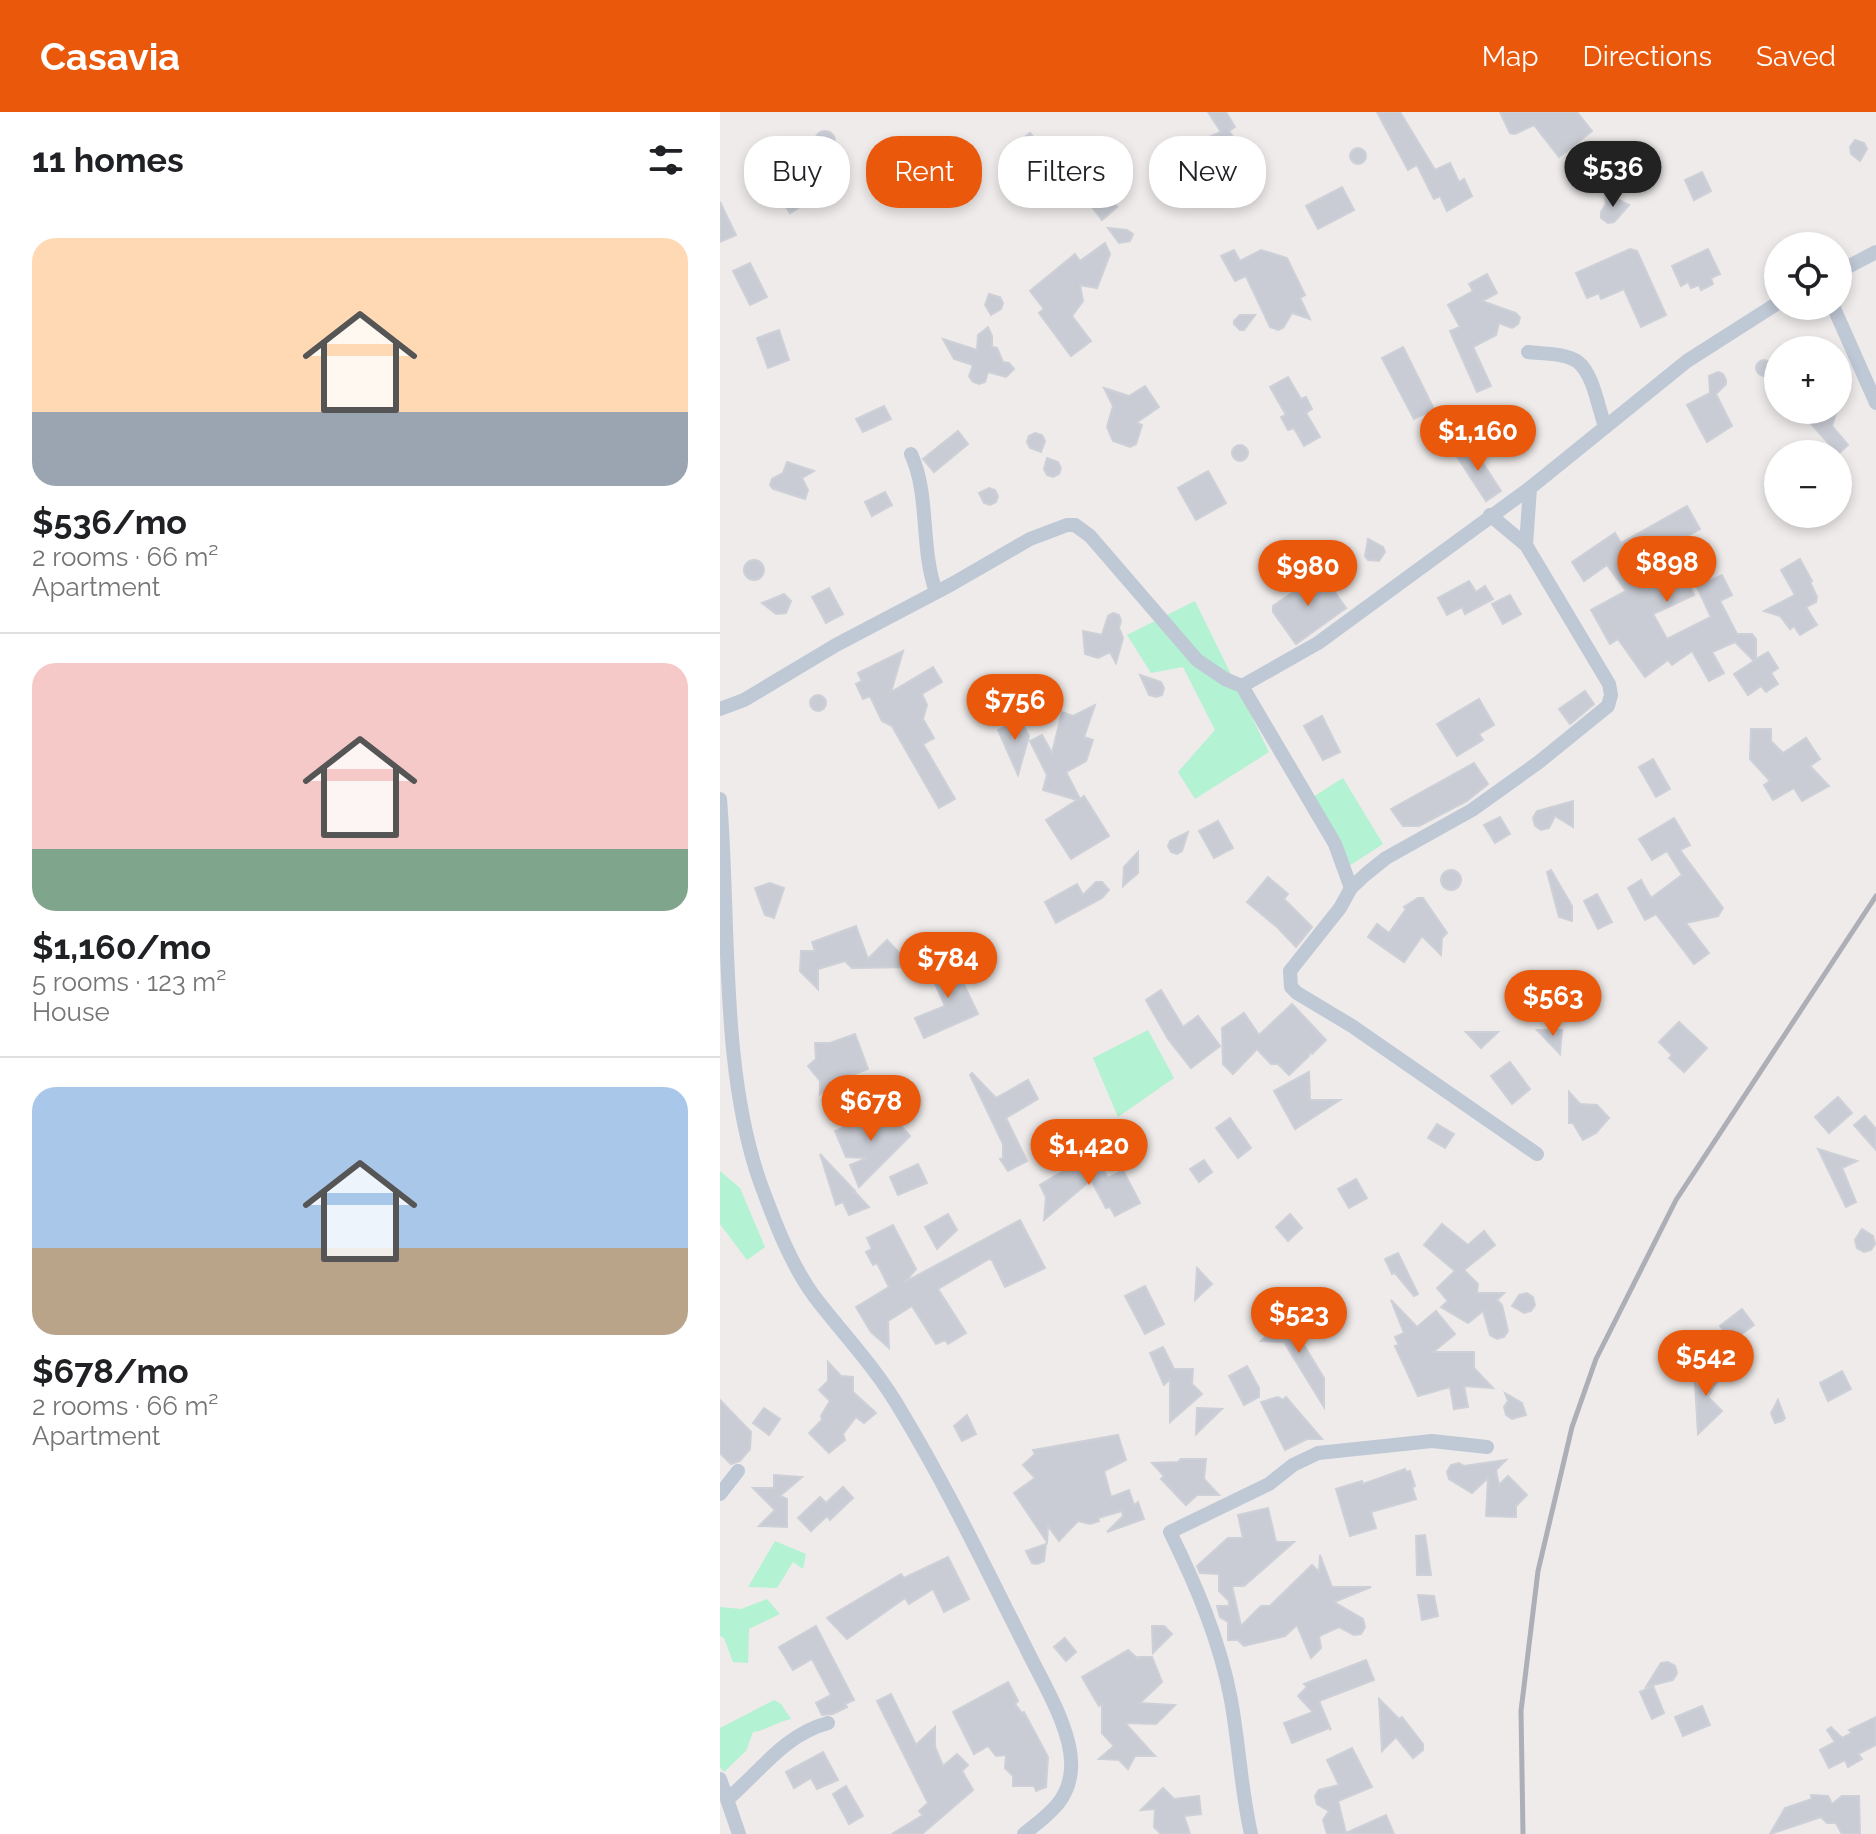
<!DOCTYPE html>
<html lang="en">
<head>
<meta charset="utf-8">
<style>
	body { margin:0; font-family:Raleway,sans-serif; background:#f6f6f6; color:#202124; height:100vh; display:flex; flex-direction:column; font-size:30px; white-space:nowrap }
	* { box-sizing:border-box; margin:0 }
	p { font-size:26px; color:#757577 }
	.icon { flex:none; width:44px; height:44px; fill:none; stroke:currentColor; stroke-width:2; stroke-linecap:round; stroke-linejoin:round }
	.map { position:relative; flex:1; overflow:hidden }
	.side { display:flex; flex-direction:column; background:#fff; width:720px }
	.side>* { flex:none }
	.banner { position:absolute; left:24px; top:24px; width:760px; height:72px; display:flex; gap:16px }
	.tools { position:absolute; left:1044px; top:120px; display:grid; gap:16px }
	.tools a { display:grid; place-items:center; width:88px; height:88px; border-radius:50%; background:#fff; box-shadow:0 4px 12px #0003; font-size:40px }
	.price { position:absolute; translate:-50% -68px; padding:0 18px; border-radius:28px; background:#ea580c; color:#fff; font-size:26px; line-height:52px; filter:drop-shadow(0 2px 4px #0008) }
	.price::after { content:''; position:absolute; left:50%; top:48px; width:24px; height:18px; margin-left:-12px; background:inherit; clip-path:polygon(0 0,100% 0,50% 100%) }
	.price.current { background:#222; color:#fff }
	ul { padding:0; list-style:none }
	li { display:grid; align-content:center; gap:16px; height:424px; padding:0 32px }
	li+li { border-top:2px solid #e0e0e0 }
	li span { display:grid; place-items:center; height:248px; border-radius:24px; color:#555 }
	li>.icon { margin-inline-start:auto }
	span .icon { width:144px; height:144px; fill:#fffc; stroke-width:1 }
	li b { font-size:34px }
	h2 { display:flex; justify-content:space-between; align-items:center; height:96px; padding:0 32px; font-size:34px }
	.chip { padding:0 28px; border-radius:32px; background:#fff; box-shadow:0 4px 12px #0003; font-size:28px; line-height:72px }
	.chip.current { background:#ea580c; color:#fff }
	header { display:flex; align-items:center; gap:48px; box-sizing:border-box; height:112px; padding:0 40px; background:#ea580c; color:#fff }
	header strong { font-size:38px }
	nav { display:flex; gap:44px; margin-inline-start:auto; font-size:28px }
	main { display:flex; flex:1; min-height:0 }
	.map>svg:first-child { display:block }
	.green { fill:#b3f2d2 }
	.building { fill:#c9ccd4; stroke:#ced0d8; stroke-width:2 }
	.lines { fill:none; stroke-linecap:round; stroke-linejoin:round }
	.minor { stroke:#bfc8d5; stroke-width:14 }
	.rail { stroke:#acafb6; stroke-width:5 }
</style>
</head>
<body>
<header>
<strong>Casavia</strong>
<nav><a>Map</a><a>Directions</a><a>Saved</a></nav>
</header>
<main>
<section class="side">
<h2>11 homes<svg class="icon" aria-label="filters" viewBox="0 0 24 24"><path d="M4 7h16M4 17h16"/><circle cx="9" cy="7" r="2"/><circle cx="15" cy="17" r="2"/></svg></h2>
<ul>
<li><span style="background:linear-gradient(#ffd9b3 70%,#9aa5b1 0)"><svg class="icon" aria-label="home" viewBox="0 0 24 24"><path d="M3 11l9-7 9 7M6 9v11h12V9"/></svg></span><div><b>$536/mo</b><p>2 rooms · 66 m²</p><p>Apartment</p></div></li>
<li><span style="background:linear-gradient(#f6c9c9 75%,#7fa58c 0)"><svg class="icon" aria-label="home" viewBox="0 0 24 24"><path d="M3 11l9-7 9 7M6 9v11h12V9"/></svg></span><div><b>$1,160/mo</b><p>5 rooms · 123 m²</p><p>House</p></div></li>
<li><span style="background:linear-gradient(#a9c7e8 65%,#b9a48a 0)"><svg class="icon" aria-label="home" viewBox="0 0 24 24"><path d="M3 11l9-7 9 7M6 9v11h12V9"/></svg></span><div><b>$678/mo</b><p>2 rooms · 66 m²</p><p>Apartment</p></div></li>
</ul>
</section>
<div class="map">
<svg width="1156" height="1722" viewBox="0 0 1156 1722">
	<rect width="100%" height="100%" fill="#eeebea"/>
	<g class="green">
		<polygon points="475,489 549,640 475,687 458,660 495,618 463,555 431,561 407,523"/>
		<polygon points="623,666 663,732 629,754 588,688"/>
		<polygon points="428,918 454,966 398,1005 373,946"/>
		<polygon points="0,1059 20,1076 45,1135 27,1148 0,1112"/>
		<polygon points="55,1429 86,1442 83,1457 73,1450 57,1476 28,1475"/>
		<polygon points="47,1487 60,1502 29,1517 28,1551 13,1550 4,1526 0,1524 0,1495 21,1497"/>
		<path d="M54 1588 61 1592 71 1607C57 1610 47 1618 33 1620L26 1639 4 1660 0 1655V1616Z"/>
	</g>
	<g class="building">
		<polygon points="488,0 506,0 515,15 509,19 531,50 504,69 490,49 498,43 491,24 501,20"/>
		<polygon points="657,0 680,0 715,58 730,51 739,70 744,67 752,84 727,99 720,84 714,87 697,53 688,58"/>
		<polygon points="780,0 857,0 872,19 839,45 814,13 795,22 790,21"/>
		<circle cx="105" cy="29" r="10"/>
		<polygon points="310,21 332,48 308,67 286,40"/>
		<polygon points="1135,28 1144,31 1147,37 1140,49 1131,42 1130,35"/>
		<circle cx="638" cy="44" r="8"/>
		<polygon points="363,40 375,58 385,52 389,60 400,64 403,70 401,76 388,84 397,95 382,108 342,56"/>
		<circle cx="926" cy="66" r="9"/>
		<polygon points="982,60 991,79 974,88 965,68"/>
		<polygon points="68,65 77,78 80,76 89,89 70,101 53,74"/>
		<polygon points="622,75 634,98 598,117 586,94"/>
		<polygon points="885,81 909,93 894,110 888,111 881,106 881,100 886,92"/>
		<polygon points="0,90 16,123 0,130"/>
		<polygon points="388,116 407,118 413,122 410,129 399,131"/>
		<polygon points="385,131 390,142 377,176 360,173 363,189 352,204 371,229 351,244 319,201 324,197 310,179 355,142 360,149"/>
		<polygon points="910,137 917,139 946,203 921,215 904,177 881,187 879,181 867,186 856,161"/>
		<polygon points="988,137 1000,162 991,166 993,172 981,178 979,173 971,176 968,170 961,174 952,154"/>
		<polygon points="514,138 520,149 541,138 567,146 585,183 580,186 590,207 572,201 563,216 558,218 550,215 526,164 515,169 501,144"/>
		<polygon points="30,151 47,185 30,193 13,159"/>
		<polygon points="767,162 777,181 762,189 796,201 800,206 798,212 792,216 779,211 776,223 753,235 771,274 757,280 730,219 740,215 728,193 753,179 749,172"/>
		<polygon points="269,182 280,185 283,191 281,197 271,203 265,193"/>
		<polygon points="520,203 535,203 524,218 520,218 514,212 514,209"/>
		<polygon points="268,215 272,224 272,235 277,236 283,250 289,251 294,257 286,265 268,260 265,270 259,272 253,270 249,264 253,253 234,247 223,227 257,238 258,223"/>
		<polygon points="59,218 69,248 48,256 37,226"/>
		<polygon points="683,235 714,297 694,307 662,246"/>
		<circle cx="1044" cy="256" r="8"/>
		<polygon points="998,260 1003,262 1006,268 1006,272 996,282 1012,314 987,330 967,293 990,281 989,264"/>
		<polygon points="568,265 581,287 586,285 592,297 586,301 600,325 584,334 574,316 568,318 561,305 566,303 550,275"/>
		<polygon points="425,274 439,295 416,311 422,313 416,332 410,335 393,329 387,315 393,294 384,276 409,284"/>
		<polygon points="164,294 171,307 143,320 136,307"/>
		<polygon points="1079,298 1117,298 1112,314 1128,333 1118,342"/>
		<polygon points="238,319 248,332 214,360 203,347"/>
		<polygon points="315,321 322,323 325,329 321,340 310,336 307,330 309,324"/>
		<circle cx="520" cy="341" r="8"/>
		<polygon points="751,333 781,379 766,389 736,343"/>
		<polygon points="327,346 338,350 341,356 339,362 333,365 327,363 324,357"/>
		<polygon points="67,350 94,359 82,366 88,378 85,387 53,377 50,373 52,367 63,361"/>
		<polygon points="488,359 506,391 476,408 458,376"/>
		<polygon points="269,376 275,378 278,384 276,390 270,393 264,391 259,381"/>
		<polygon points="165,380 172,393 152,404 145,390"/>
		<polygon points="967,394 980,417 951,433 974,483 933,502 947,527 991,505 977,475 1002,463 1012,483 1000,489 1017,522 1032,522 1036,527 1036,547 1048,540 1058,556 1051,561 1058,572 1046,580 1041,574 1028,583 1014,562 1034,549 1015,530 992,540 1004,561 989,569 972,539 952,553 948,548 925,565 898,527 890,532 871,498 906,479 887,453 864,469 852,450 895,421 901,431"/>
		<polygon points="648,427 663,435 665,440 659,449 648,448 645,444"/>
		<polygon points="1080,447 1092,469 1090,470 1097,485 1096,490 1086,495 1097,513 1080,523 1074,514 1070,517 1060,504 1044,499 1075,483 1061,458"/>
		<circle cx="34" cy="458" r="10"/>
		<polygon points="601,461 626,496 576,532 553,500 553,494"/>
		<polygon points="749,469 756,480 765,474 773,487 745,502 742,495 727,503 718,486"/>
		<polygon points="109,476 123,502 106,511 92,485"/>
		<polygon points="64,482 71,489 66,501 56,502 42,491"/>
		<polygon points="790,483 801,502 783,512 772,492"/>
		<polygon points="393,501 399,503 401,509 399,516 403,526 396,551 390,540 378,546 365,542 363,519 382,523 388,504"/>
		<polygon points="183,539 171,580 213,555 222,570 202,582 207,593 203,607 214,626 203,632 235,687 219,696 172,614 162,609 150,584 143,587 136,572 142,569 138,561"/>
		<polygon points="420,563 441,570 444,576 442,583 436,585 429,583"/>
		<polygon points="865,579 874,592 850,612 839,597"/>
		<circle cx="98" cy="591" r="8"/>
		<polygon points="759,587 774,613 759,622 763,628 737,644 717,612"/>
		<polygon points="375,593 364,625 373,628 366,649 346,660 360,687 364,684 389,724 351,747 326,708 357,688 323,678 327,663 310,629 322,623 332,641 342,600 353,604"/>
		<polygon points="602,604 620,640 603,648 584,614"/>
		<polygon points="300,608 309,624 298,663 278,618"/>
		<polygon points="1031,617 1051,617 1051,629 1063,641 1086,626 1100,647 1090,654 1109,674 1082,689 1074,676 1053,688 1044,673 1050,669 1030,647"/>
		<polygon points="933,647 950,677 936,685 919,655"/>
		<polygon points="754,651 768,672 747,689 699,714 683,714 671,697"/>
		<polygon points="853,689 853,715 835,704 829,716 821,718 815,714 813,706 817,699"/>
		<polygon points="780,705 790,722 775,731 764,713"/>
		<polygon points="954,706 970,733 960,738 1003,796 998,804 966,811 989,841 974,852 936,802 925,808 908,776 921,768 931,786 962,763 947,739 932,748 919,727"/>
		<polygon points="498,709 513,736 494,746 479,719"/>
		<polygon points="468,720 462,739 457,742 451,740 448,734 450,729"/>
		<polygon points="418,740 418,761 403,774 404,755"/>
		<polygon points="831,758 852,794 852,809 839,805 827,760"/>
		<circle cx="731" cy="768" r="10"/>
		<polygon points="548,765 568,782 564,787 592,815 576,835 557,815 527,790"/>
		<polygon points="376,770 382,770 389,778 382,786 336,811 325,790 357,772 363,783"/>
		<polygon points="50,771 64,776 54,806 45,803 35,776"/>
		<polygon points="877,782 892,810 878,817 864,789"/>
		<polygon points="698,786 703,786 727,821 722,826 721,843 702,824 684,850 648,825 657,812 669,821 686,797 684,795"/>
		<polygon points="136,814 148,847 167,828 193,855 132,856 125,849 98,857 98,877 80,859 81,839 95,839 92,830"/>
		<polygon points="232,841 239,845 241,852 237,858 258,902 204,926 195,906 225,894 214,869 224,864 220,849 225,843"/>
		<polygon points="441,878 463,915 478,904 500,934 471,956 448,927 426,888"/>
		<polygon points="572,892 606,928 592,942 589,939 589,944 569,963 558,952 551,952 537,937 513,962 503,952 502,916 524,901 539,923"/>
		<polygon points="959,910 987,936 964,960 949,946 952,943 939,930"/>
		<polygon points="817,918 842,918 840,942"/>
		<polygon points="746,920 778,920 761,936"/>
		<polygon points="135,922 148,957 129,964 129,971 113,971 100,982 100,969 88,954 96,947 95,931 110,931"/>
		<polygon points="790,950 810,977 792,992 771,964"/>
		<polygon points="589,960 590,988 620,988 575,1017 554,979"/>
		<polygon points="252,961 276,986 308,968 318,987 286,1006 307,1049 288,1059 280,1047 283,1046 283,1032 250,963"/>
		<polygon points="849,980 860,992 877,993 889,1006 876,1021 863,1028 853,1011 849,1011"/>
		<polygon points="1118,985 1132,1001 1109,1021 1095,1005"/>
		<polygon points="179,996 179,1012 190,1024 139,1075 130,1053 147,1046 126,1045 115,1019 155,1002 161,1014"/>
		<polygon points="1145,1004 1156,1017 1156,1038 1134,1013"/>
		<polygon points="510,1006 531,1036 518,1046 496,1016"/>
		<polygon points="717,1012 734,1022 725,1036 708,1026"/>
		<polygon points="1098,1037 1137,1049 1122,1056 1136,1090 1126,1095"/>
		<polygon points="351,1039 366,1054 378,1048 388,1066 403,1058 420,1091 395,1104 390,1095 386,1096 371,1068 324,1108 326,1085 320,1073 350,1055"/>
		<polygon points="100,1042 135,1079 132,1082 135,1080 149,1095 129,1103 123,1090 116,1093"/>
		<polygon points="484,1048 492,1060 479,1070 470,1057"/>
		<polygon points="198,1052 207,1071 178,1083 170,1065"/>
		<polygon points="636,1067 647,1086 629,1096 618,1077"/>
		<polygon points="228,1102 237,1118 217,1137 205,1115"/>
		<polygon points="570,1102 582,1116 568,1129 556,1115"/>
		<polygon points="300,1108 325,1156 285,1175 272,1148 269,1147 218,1177 246,1221 228,1232 225,1228 216,1232 192,1194 168,1209 169,1236 151,1220 136,1195 169,1175 157,1151 153,1153 146,1140 152,1137 147,1126 173,1113 196,1157 185,1170"/>
		<polygon points="722,1112 748,1133 764,1119 775,1133 744,1158 758,1172 757,1181 784,1181 777,1188 782,1193 788,1219 784,1225 777,1227 770,1223 763,1199 748,1211 721,1195 728,1189 717,1176 735,1159 704,1133"/>
		<polygon points="1142,1117 1153,1124 1155,1132 1151,1138 1144,1140 1137,1136 1135,1128"/>
		<polygon points="678,1141 698,1182 694,1184 675,1161 672,1162 665,1147"/>
		<polygon points="477,1156 492,1172 475,1188"/>
		<polygon points="425,1174 444,1212 425,1222 405,1184"/>
		<polygon points="807,1181 813,1185 815,1193 811,1199 804,1201 792,1194 799,1183"/>
		<polygon points="671,1188 697,1215 716,1199 735,1222 713,1240 754,1240 754,1256 773,1276 744,1274 748,1295 734,1297 730,1275 698,1284 675,1234 679,1233 675,1225 684,1221"/>
		<polygon points="1022,1197 1034,1213 1012,1229 1000,1214"/>
		<polygon points="566,1204 604,1266 604,1295 564,1230 541,1229"/>
		<polygon points="443,1235 454,1257 473,1257 472,1272 482,1282 450,1310 450,1267 444,1273 430,1241"/>
		<polygon points="108,1250 121,1264 133,1265 133,1280 156,1301 144,1311 136,1305 123,1322 125,1328 109,1341 89,1321 102,1308 101,1304 110,1289 99,1278 108,1269"/>
		<polygon points="996,1253 999,1266 988,1285 1002,1299 978,1322 975,1271 984,1280 979,1263 983,1256"/>
		<polygon points="527,1254 539,1276 539,1285 524,1293 509,1264"/>
		<polygon points="1122,1259 1131,1277 1108,1289 1100,1271"/>
		<polygon points="785,1281 802,1291 806,1303 792,1307 786,1303 784,1295 788,1289"/>
		<polygon points="558,1285 563,1288 566,1285 602,1327 587,1327 565,1338 541,1290"/>
		<polygon points="0,1288 31,1320 30,1337 20,1349 11,1352 0,1341"/>
		<polygon points="1058,1288 1065,1306 1062,1309 1055,1311 1051,1301"/>
		<polygon points="44,1296 60,1307 49,1323 33,1311"/>
		<polygon points="477,1296 502,1297 476,1322"/>
		<polygon points="247,1303 256,1322 242,1329 234,1314"/>
		<polygon points="398,1323 406,1348 384,1359 391,1385 409,1378 414,1393 418,1390 424,1407 387,1420 403,1404 402,1399 378,1406 379,1409 370,1412 358,1409 339,1429 328,1414 327,1430 294,1381 315,1366 303,1353 315,1342 313,1338"/>
		<polygon points="461,1347 486,1347 484,1367 499,1383 477,1383 466,1393 441,1367 444,1364 432,1351 458,1350"/>
		<polygon points="786,1348 776,1358 779,1373 788,1364 807,1383 796,1394 796,1405 766,1404 768,1366 752,1381 729,1367 727,1360 731,1353 739,1351 744,1354"/>
		<polygon points="685,1357 686,1360 690,1359 695,1374 692,1375 696,1387 651,1400 656,1416 630,1424 616,1377 642,1369 643,1372"/>
		<polygon points="54,1363 82,1365 60,1384 67,1387 67,1415 39,1414 55,1398 33,1376 54,1376"/>
		<polygon points="123,1375 133,1386 110,1408 107,1404 91,1419 78,1406 100,1385 106,1391"/>
		<polygon points="548,1396 556,1430 574,1430 524,1474 512,1474 521,1514 541,1494 550,1494 592,1453 599,1460 600,1443 612,1475 651,1475 614,1490 643,1507 645,1515 641,1522 634,1523 619,1515 599,1524 601,1536 591,1546 577,1513 565,1524 524,1534 518,1528 508,1528 508,1510 500,1505 497,1494 509,1494 509,1489 499,1479 499,1462 480,1461 477,1454 508,1426 523,1426 518,1403"/>
		<polygon points="705,1423 711,1463 697,1463 696,1424"/>
		<polygon points="326,1432 324,1449 317,1452 312,1451 306,1439"/>
		<polygon points="228,1445 249,1487 224,1500 213,1477 189,1492 185,1486 127,1527 107,1506 181,1462 184,1466"/>
		<polygon points="698,1483 714,1484 718,1504 702,1508"/>
		<polygon points="96,1514 134,1588 125,1592 127,1595 113,1602 102,1603 96,1591 111,1583 92,1547 73,1558 59,1535"/>
		<polygon points="432,1514 444,1514 452,1522 433,1541"/>
		<polygon points="345,1526 356,1540 346,1549 334,1535"/>
		<polygon points="408,1538 418,1547 418,1545 432,1545 442,1570 420,1591 455,1593 436,1612 405,1611 435,1644 415,1644 408,1657 399,1648 379,1647 394,1634 382,1621 382,1592 379,1594 362,1565"/>
		<polygon points="646,1548 654,1568 599,1589 611,1618 609,1616 572,1631 564,1611 593,1600 578,1584 587,1575 584,1572"/>
		<polygon points="948,1550 955,1554 957,1561 953,1568 926,1575 941,1551"/>
		<polygon points="288,1570 298,1589 295,1592 302,1601 304,1600 328,1645 326,1675 316,1679 314,1674 293,1674 293,1664 285,1656 286,1643 276,1644 268,1634 254,1642 233,1600"/>
		<polygon points="933,1574 944,1601 932,1607 920,1580"/>
		<polygon points="171,1582 196,1633 215,1615 215,1635 223,1654 237,1642 248,1653 242,1659 253,1678 202,1722 172,1722 203,1703 199,1699 208,1691 157,1589"/>
		<polygon points="659,1587 679,1607 682,1605 703,1632 703,1638 693,1646 676,1625 662,1639"/>
		<polygon points="982,1594 990,1613 963,1624 955,1605"/>
		<polygon points="1156,1605 1156,1633 1138,1642 1142,1647 1128,1655 1125,1648 1109,1656 1100,1638 1115,1630 1107,1618 1111,1615 1122,1626 1132,1621 1129,1618"/>
		<polygon points="632,1636 652,1675 618,1689 626,1721 666,1703 674,1722 607,1722 603,1708 609,1699 597,1692 595,1684 599,1678 619,1673 607,1648"/>
		<polygon points="103,1640 118,1668 97,1677 91,1666 74,1676 66,1660"/>
		<polygon points="126,1674 143,1704 129,1712 113,1682"/>
		<polygon points="443,1676 454,1687 479,1684 481,1702 464,1704 470,1722 441,1722 434,1715 435,1697 421,1698"/>
		<polygon points="1091,1683 1108,1684 1112,1692 1122,1684 1139,1684 1140,1722 1122,1722 1116,1711 1107,1711 1101,1705 1050,1722 1065,1696 1092,1687"/>
	</g>
	<g class="lines">
		<g class="minor">
			<polyline points="1118,160 1156,140"/>
			<polyline points="1113,194 1156,291"/>
			<path d="M808 240C823 242 846 241 858 250 874 263 878 296 885 314"/>
			<path d="M191 342C210 383 200 435 216 480"/>
			<polyline points="770,403 806,433 889,572 891,583 888,594 819,650 752,698 666,746 646,762 631,776 620,796 570,859 571,875 577,881 632,914 817,1042"/>
			<polyline points="806,433 810,376"/>
			<polyline points="522,574 598,531 810,376 967,249 1058,191"/>
			<polyline points="0,597 24,588 116,533 232,472 310,427 347,413 355,413 370,424 477,548 505,567 522,574 615,732 631,776"/>
			<path d="M0 687C10 808 0 956 40 1070 54 1108 70 1151 94 1184 123 1222 157 1257 181 1299 227 1375 265 1455 305 1534 321 1568 354 1619 351 1657 349 1690 327 1703 304 1722"/>
			<polyline points="0,1382 18,1359"/>
			<polyline points="0,1667 19,1722"/>
			<path d="M9 1686C41 1658 66 1622 108 1611"/>
			<path d="M531 1722C521 1678 519 1632 511 1588 500 1529 476 1473 450 1420L549 1372 573 1353 598 1341 712 1329 767 1335"/>
		</g>
		<polyline class="rail" points="803,1722 801,1599 818,1459 852,1315 876,1247 956,1088 1156,784"/>
	</g>
</svg>
<div class="tools">
<a><svg class="icon" aria-label="locate" viewBox="0 0 24 24"><circle cx="12" cy="12" r="6"/><path d="M12 2v4M12 18v4M2 12h4M18 12h4"/></svg></a>
<a>+</a>
<a>−</a>
</div>
<b class="price current" style="left:893px;top:97px">$536</b>
<b class="price" style="left:758px;top:361px">$1,160</b>
<b class="price" style="left:947px;top:492px">$898</b>
<b class="price" style="left:588px;top:496px">$980</b>
<b class="price" style="left:295px;top:630px">$756</b>
<b class="price" style="left:228px;top:888px">$784</b>
<b class="price" style="left:833px;top:926px">$563</b>
<b class="price" style="left:151px;top:1031px">$678</b>
<b class="price" style="left:369px;top:1075px">$1,420</b>
<b class="price" style="left:579px;top:1243px">$523</b>
<b class="price" style="left:986px;top:1286px">$542</b>
<div class="banner">
<a class="chip">Buy</a>
<a class="chip current">Rent</a>
<a class="chip">Filters</a>
<a class="chip">New</a>
</div>
</div>
</main>
</body>
</html>
